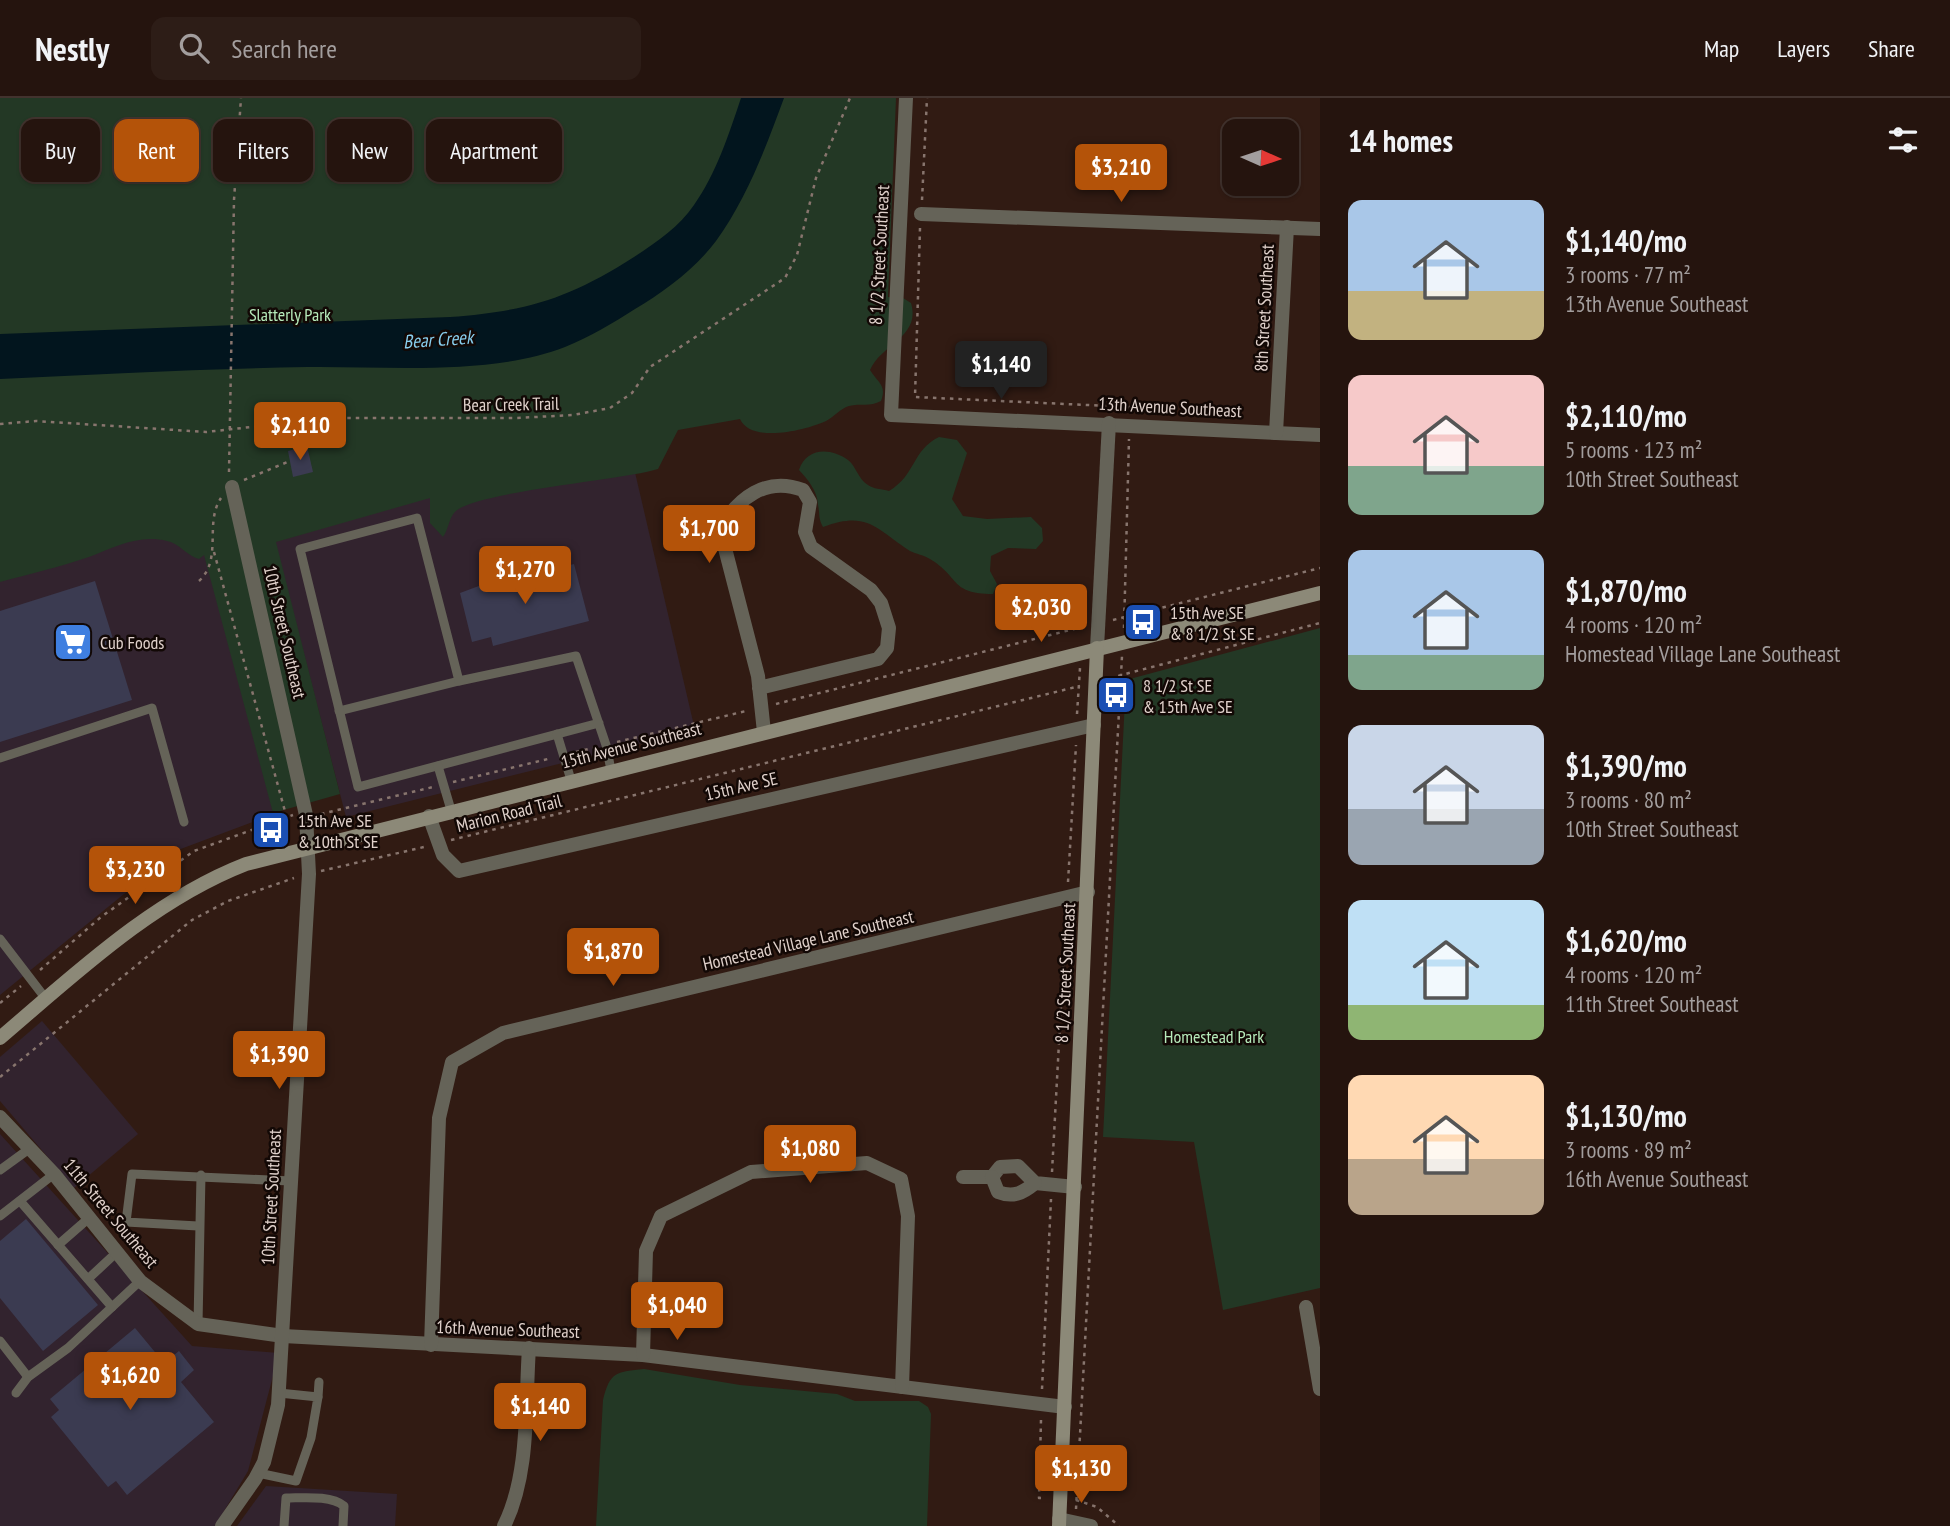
<!DOCTYPE html>
<html lang="en">
<head>
<meta charset="utf-8">
<style>
	body { margin:0; font-family:"PT Sans Narrow",sans-serif; background:#2d1d17; color:#f1f3f6; height:100vh; display:flex; flex-direction:column; font-size:26px; white-space:nowrap }
	* { box-sizing:border-box; margin:0 }
	p { font-size:23px; color:#a39e9e }
	.icon { flex:none; width:38px; height:38px; fill:none; stroke:currentColor; stroke-width:2; stroke-linecap:round; stroke-linejoin:round }
	.map { position:relative; flex:1; overflow:hidden }
	.side { display:flex; flex-direction:column; background:#25140e; width:630px }
	.side>* { flex:none }
	.banner { position:absolute; left:21px; top:21px; width:665px; height:63px; display:flex; gap:14px }
	.needle { width:46px; rotate:93deg }
	.buttons { position:absolute; left:1222px; top:21px; display:grid; gap:14px }
	.buttons a { display:grid; place-items:center; width:77px; height:77px; border-radius:14px; background:#25140e; box-shadow:0 2px 5px #0004,0 0 0 2px #42332e; font-size:35px }
	.price { position:absolute; translate:-50% -60px; padding:0 16px; border-radius:7px; background:#b45309; color:#fff; font-size:23px; line-height:46px; filter:drop-shadow(0 2px 4px #0008) }
	.price::after { content:''; position:absolute; left:50%; top:42px; width:21px; height:16px; margin-left:-10px; background:inherit; clip-path:polygon(0 0,100% 0,50% 100%) }
	.price.active { background:#222; color:#fff }
	ul { padding:0; list-style:none }
	li { display:flex; align-items:center; gap:21px; height:175px; padding:0 28px }
	li span { display:grid; place-items:center; flex:none; width:196px; height:140px; border-radius:14px; color:#555 }
	li>.icon { margin-inline-start:auto }
	span .icon { width:84px; height:84px; fill:#fffc; stroke-width:1 }
	li b { font-size:30px }
	h2 { display:flex; justify-content:space-between; align-items:center; height:84px; padding:0 28px; font-size:30px }
	.chip { padding:0 24px; border-radius:14px; background:#25140e; box-shadow:0 2px 5px #0004,0 0 0 2px #42332e; font-size:24px; line-height:63px }
	.chip.active { background:#b45309; color:#fff }
	header { display:flex; align-items:center; gap:42px; box-sizing:border-box; height:98px; padding:0 35px; background:#25140e; border-bottom:2px solid #42332e }
	header strong { font-size:33px }
	nav { display:flex; gap:38px; margin-inline-start:auto; font-size:24px }
	.search { width:490px; height:63px; background:#2d1d17; display:flex; align-items:center; gap:18px; box-sizing:border-box; padding:0 24px; border-radius:14px; color:#a39e9e; font-size:26px }
	main { display:flex; flex:1; min-height:0 }
	.map>svg:first-child { display:block }
	.commercial { fill:#32232e }
	.green { fill:#233825 }
	.water { fill:#02151e }
	.building { fill:#3b3b51 }
	.lines { fill:none; stroke-linecap:round; stroke-linejoin:round }
	.path { stroke:#88756e; stroke-width:2.5; stroke-dasharray:3.5 5; stroke-linecap:butt }
	.lane { stroke:#656358; stroke-width:9 }
	.street { stroke:#656358; stroke-width:14 }
	.secondary { stroke:#8c8978; stroke-width:14 }
	.labels { text-anchor:middle; dominant-baseline:central; stroke-width:5; stroke-linejoin:round; paint-order:stroke }
	.street-label { font-size:18px; fill:#e0d1cb; stroke:#120805 }
	.park-label { font-size:18px; fill:#b6eaba; stroke:#120805 }
	.poi-label { font-size:18px; fill:#e0d1cb; stroke:#120805; text-anchor:start }
	.water-label { font-size:19px; font-style:italic; fill:#88ceee; stroke:#120805 }
</style>
</head>
<body>
<header>
<strong>Nestly</strong>
<div class="search"><svg class="icon" aria-label="search" viewBox="0 0 24 24"><circle cx="10" cy="10" r="6"/><path d="M15 15l6 6"/></svg>Search here</div>
<nav><a>Map</a><a>Layers</a><a>Share</a></nav>
</header>
<main>
<div class="map">
<svg width="1320" height="1428" viewBox="0 0 1320 1428">
	<rect width="100%" height="100%" fill="#311b13"/>
	<g class="commercial">
		<polygon points="627,340 695,632 346,719 275,444"/>
		<polygon points="192,408 274,716 178,752 0,897 0,464"/>
		<polygon points="42,923 138,1036 74,1090 0,1003 0,959"/>
		<polygon points="0,1036 192,1248 279,1255 248,1373 215,1428 0,1428"/>
		<polygon points="266,1388 397,1396 395,1428 237,1428"/>
	</g>
	<g class="green">
		<path d="M0 0H896L888 199 903 200 911 205C921 239 882 245 870 272 878 285 887 287 881 303 870 309 860 305 849 308 841 310 834 319 826 323 807 332 751 346 740 321L678 332 658 371C624 382 469 394 454 415 449 421 448 432 443 439L430 425V400L276 444 340 696 273 715 204 457 199 461C187 458 179 445 167 443 139 436 115 449 89 459 60 469 29 476 0 484Z"/>
		<path d="M939 339 957 342 967 355 952 401 963 418 987 421 1031 419 1042 430 1043 443 1036 451 1008 450 991 458 990 473 997 486 993 496C950 496 960 479 930 461 924 457 916 456 910 453 876 431 868 412 823 429 818 420 820 416 818 407 817 392 808 382 799 372 806 350 830 349 848 362 856 368 858 381 868 387 873 391 882 391 889 393 916 377 912 352 939 339Z"/>
		<polygon points="1320,530 1320,1190 1223,1212 1194,1044 1103,1039 1126,582"/>
		<path d="M644 1271 740 1287 837 1296 855 1303H919L928 1309 931 1316 927 1428H596L603 1302C610 1273 617 1274 644 1271Z"/>
	</g>
	<path class="water" d="M741 0H784C766 49 747 100 716 143 696 170 664 194 635 211 613 225 590 239 565 249 491 278 387 268 307 269 205 271 102 276 0 281V236L450 219C528 213 568 201 634 159 657 144 679 129 694 107 716 76 729 36 741 0Z"/>
	<g class="building">
		<polygon points="307,348 313,374 293,379 288,353"/>
		<polygon points="574,466 589,523 493,548 491,539 472,544 460,495 503,479 504,484"/>
		<polygon points="95,483 132,602 0,644 0,513"/>
		<polygon points="26,1121 98,1207 43,1253 0,1200 0,1143"/>
		<polygon points="135,1230 164,1265 179,1253 194,1272 181,1284 214,1324 127,1397 116,1383 108,1389 51,1319 59,1312 50,1301"/>
	</g>
	<g class="lines">
		<g class="path">
			<polyline points="922,102 927,0"/>
			<polyline points="920,130 915,299 1130,309 1130,313"/>
			<polyline points="0,326 36,323 206,334 333,320 517,320 573,317 610,310 632,295 650,269 785,180 797,157 816,80 850,0"/>
			<polyline points="229,374 234,102 241,0"/>
			<polyline points="244,382 290,363"/>
			<polyline points="214,454 286,717 288,742"/>
			<path d="M199 483C223 461 204 425 221 400"/>
			<polyline points="1113,522 1320,470"/>
			<polyline points="1124,530 1129,341"/>
			<polyline points="1110,580 1320,525"/>
			<polyline points="776,606 1086,528"/>
			<polyline points="1077,616 1080,570"/>
			<polyline points="617,644 746,613"/>
			<polyline points="576,654 597,649"/>
			<polyline points="453,684 552,660"/>
			<polyline points="321,716 433,689"/>
			<polyline points="451,742 1080,588"/>
			<polyline points="321,773 424,749"/>
			<polyline points="1068,784 1076,647"/>
			<polyline points="40,872 101,819 194,753 293,717"/>
			<polyline points="0,905 21,888"/>
			<polyline points="0,979 192,822 228,803 294,780"/>
			<polyline points="1052,1074 1066,815"/>
			<polyline points="1042,1291 1051,1101"/>
			<polyline points="1041,1322 1039,1400 1045,1400"/>
			<polyline points="1076,1402 1097,1409 1119,1428"/>
			<polyline points="1076,1411 1122,558"/>
		</g>
		<g class="lane">
			<polyline points="339,613 459,583"/>
			<polyline points="599,625 358,689 300,451 417,420 459,583 576,558 606,647 611,672"/>
			<polyline points="557,636 571,682"/>
			<polyline points="0,660 152,610 184,724"/>
			<polyline points="438,668 451,712"/>
			<polyline points="0,841 46,901"/>
			<polyline points="0,1072 29,1051"/>
			<polyline points="20,1103 112,1209"/>
			<polyline points="0,1118 54,1076"/>
			<polyline points="198,1128 126,1124 132,1076 291,1083"/>
			<polyline points="58,1147 89,1120"/>
			<polyline points="88,1181 117,1154"/>
			<polyline points="198,1226 201,1077"/>
			<polyline points="0,1243 28,1279"/>
			<polyline points="16,1295 28,1279 68,1250 140,1183"/>
			<polyline points="318,1299 319,1284"/>
			<polyline points="258,1375 296,1383 311,1340 318,1299 279,1295"/>
			<path d="M284 1428 286 1400C303 1400 331 1397 344 1408L343 1428"/>
		</g>
		<g class="street">
			<polyline points="906,0 891,317 1320,337"/>
			<polyline points="921,116 1320,131"/>
			<polyline points="1276,335 1287,129"/>
			<polyline points="1097,550 1109,325"/>
			<path d="M759 590 878 561 887 550 889 530 881 505 871 492 811 449 805 434 810 404 803 392C766 378 738 400 720 431L758 578 764 634"/>
			<polyline points="429,718 443,757 459,773 1094,627"/>
			<polyline points="0,1019 54,1076 140,1183 198,1226 283,1238 643,1257 1065,1309"/>
			<polyline points="963,1079 992,1079 1000,1069 1018,1068 1035,1085 1075,1089"/>
			<path d="M992 1079 998 1094C1013 1100 1023 1095 1035 1085"/>
			<polyline points="1306,1209 1320,1291"/>
			<polyline points="431,1247 439,1020 452,964 503,935 1088,794"/>
			<polyline points="643,1257 646,1153 661,1118 751,1074 867,1065 901,1081 908,1118 902,1289"/>
			<polyline points="1059,1421 1091,1428"/>
			<polyline points="222,1428 255,1381 264,1364 278,1307 309,776 306,717 232,389"/>
			<path d="M504 1428C530 1376 525 1306 529 1250"/>
		</g>
		<g class="secondary">
			<path d="M0 940C75 876 153 802 246 766L1320 495"/>
			<polyline points="1059,1428 1097,550"/>
		</g>
	</g>
	<defs>
		<g id="bus-square" transform="scale(2.0125)"><rect x="-9" y="-9" width="18" height="18" rx="4" fill="#1a4fb4" stroke="#120805"/><path d="M-5-6H5V4H4V6H2V4H-2V6H-4V4H-5ZM-3.5-4V0h7V-4ZM-3.5 1.2v1.5H-2V1.2ZM2 1.2v1.5H3.5V1.2Z" fill="#fff"/></g>
		<g id="supermarket-square" transform="scale(2.0125)"><rect x="-9" y="-9" width="18" height="18" rx="4" fill="#3f7fe0" stroke="#120805"/><path d="M-6-5.5h2.5l.6 2H6L4.5 2H-2.5L-4.4-4H-6ZM-1.5 3.2a1.3 1.3 0 1 0 .1 0ZM3 3.2a1.3 1.3 0 1 0 .1 0Z" fill="#fff"/></g>
	</defs>
	<g fill-rule="evenodd">
		<use href="#bus-square" x="1143" y="524"/>
		<use href="#supermarket-square" x="73" y="544"/>
		<use href="#bus-square" x="1116" y="597"/>
		<use href="#bus-square" x="271" y="732"/>
	</g>
	<g class="labels">
		<g class="street-label">
			<text transform="translate(879 157) rotate(-87)">8 1/2 Street Southeast</text>
			<text transform="translate(1264 210) rotate(-87)">8th Street Southeast</text>
			<text transform="translate(511 306) rotate(-1)">Bear Creek Trail</text>
			<text transform="translate(1170 309) rotate(3)">13th Avenue Southeast</text>
			<text transform="translate(285 534) rotate(77)">10th Street Southeast</text>
			<text transform="translate(631 647) rotate(-14)">15th Avenue Southeast</text>
			<text transform="translate(741 688) rotate(-13)">15th Ave SE</text>
			<text transform="translate(509 715) rotate(-14)">Marion Road Trail</text>
			<text transform="translate(808 842) rotate(-13)">Homestead Village Lane Southeast</text>
			<text transform="translate(1065 875) rotate(-87)">8 1/2 Street Southeast</text>
			<text transform="translate(271 1099) rotate(-87)">10th Street Southeast</text>
			<text transform="translate(111 1115) rotate(50)">11th Street Southeast</text>
			<text transform="translate(508 1231) rotate(2)">16th Avenue Southeast</text>
		</g>
		<g class="park-label">
			<text x="290" y="216">Slatterly Park</text>
			<text x="1214" y="938">Homestead Park</text>
		</g>
		<g class="poi-label">
			<text x="1170" y="514">15th Ave SE<tspan x="1170" dy="21">&amp; 8 1/2 St SE</tspan></text>
			<text x="100" y="544">Cub Foods</text>
			<text x="1143" y="587">8 1/2 St SE<tspan x="1143" dy="21">&amp; 15th Ave SE</tspan></text>
			<text x="298" y="722">15th Ave SE<tspan x="298" dy="21">&amp; 10th St SE</tspan></text>
		</g>
		<g class="water-label">
			<text transform="translate(438 241) rotate(-4)">Bear Creek</text>
		</g>
	</g>
</svg>
<div class="buttons">
<a><svg class="needle" viewBox="-14 -14 28 28"><path d="M0-13l5 13h-10z" fill="#e53935"/><path d="M0 13l5-13h-10z" fill="#a39e9e"/></svg></a>
</div>
<b class="price" style="left:1121px;top:106px">$3,210</b>
<b class="price active" style="left:1001px;top:303px">$1,140</b>
<b class="price" style="left:300px;top:364px">$2,110</b>
<b class="price" style="left:709px;top:467px">$1,700</b>
<b class="price" style="left:525px;top:508px">$1,270</b>
<b class="price" style="left:1041px;top:546px">$2,030</b>
<b class="price" style="left:135px;top:808px">$3,230</b>
<b class="price" style="left:613px;top:890px">$1,870</b>
<b class="price" style="left:279px;top:993px">$1,390</b>
<b class="price" style="left:810px;top:1087px">$1,080</b>
<b class="price" style="left:677px;top:1244px">$1,040</b>
<b class="price" style="left:130px;top:1314px">$1,620</b>
<b class="price" style="left:540px;top:1345px">$1,140</b>
<b class="price" style="left:1081px;top:1407px">$1,130</b>
<div class="banner">
<a class="chip">Buy</a>
<a class="chip active">Rent</a>
<a class="chip">Filters</a>
<a class="chip">New</a>
<a class="chip">Apartment</a>
</div>
</div>
<section class="side">
<h2>14 homes<svg class="icon" aria-label="filters" viewBox="0 0 24 24"><path d="M4 7h16M4 17h16"/><circle cx="9" cy="7" r="2"/><circle cx="15" cy="17" r="2"/></svg></h2>
<ul>
<li><span style="background:linear-gradient(#a9c7e8 65%,#c2b280 0)"><svg class="icon" aria-label="home" viewBox="0 0 24 24"><path d="M3 11l9-7 9 7M6 9v11h12V9"/></svg></span><div><b>$1,140/mo</b><p>3 rooms · 77 m²</p><p>13th Avenue Southeast</p></div></li>
<li><span style="background:linear-gradient(#f6c9c9 65%,#7fa58c 0)"><svg class="icon" aria-label="home" viewBox="0 0 24 24"><path d="M3 11l9-7 9 7M6 9v11h12V9"/></svg></span><div><b>$2,110/mo</b><p>5 rooms · 123 m²</p><p>10th Street Southeast</p></div></li>
<li><span style="background:linear-gradient(#a9c7e8 75%,#7fa58c 0)"><svg class="icon" aria-label="home" viewBox="0 0 24 24"><path d="M3 11l9-7 9 7M6 9v11h12V9"/></svg></span><div><b>$1,870/mo</b><p>4 rooms · 120 m²</p><p>Homestead Village Lane Southeast</p></div></li>
<li><span style="background:linear-gradient(#c9d6e8 60%,#9aa5b1 0)"><svg class="icon" aria-label="home" viewBox="0 0 24 24"><path d="M3 11l9-7 9 7M6 9v11h12V9"/></svg></span><div><b>$1,390/mo</b><p>3 rooms · 80 m²</p><p>10th Street Southeast</p></div></li>
<li><span style="background:linear-gradient(#bfe0f5 75%,#8fb573 0)"><svg class="icon" aria-label="home" viewBox="0 0 24 24"><path d="M3 11l9-7 9 7M6 9v11h12V9"/></svg></span><div><b>$1,620/mo</b><p>4 rooms · 120 m²</p><p>11th Street Southeast</p></div></li>
<li><span style="background:linear-gradient(#ffd9b3 60%,#b9a48a 0)"><svg class="icon" aria-label="home" viewBox="0 0 24 24"><path d="M3 11l9-7 9 7M6 9v11h12V9"/></svg></span><div><b>$1,130/mo</b><p>3 rooms · 89 m²</p><p>16th Avenue Southeast</p></div></li>
</ul>
</section>
</main>
</body>
</html>
